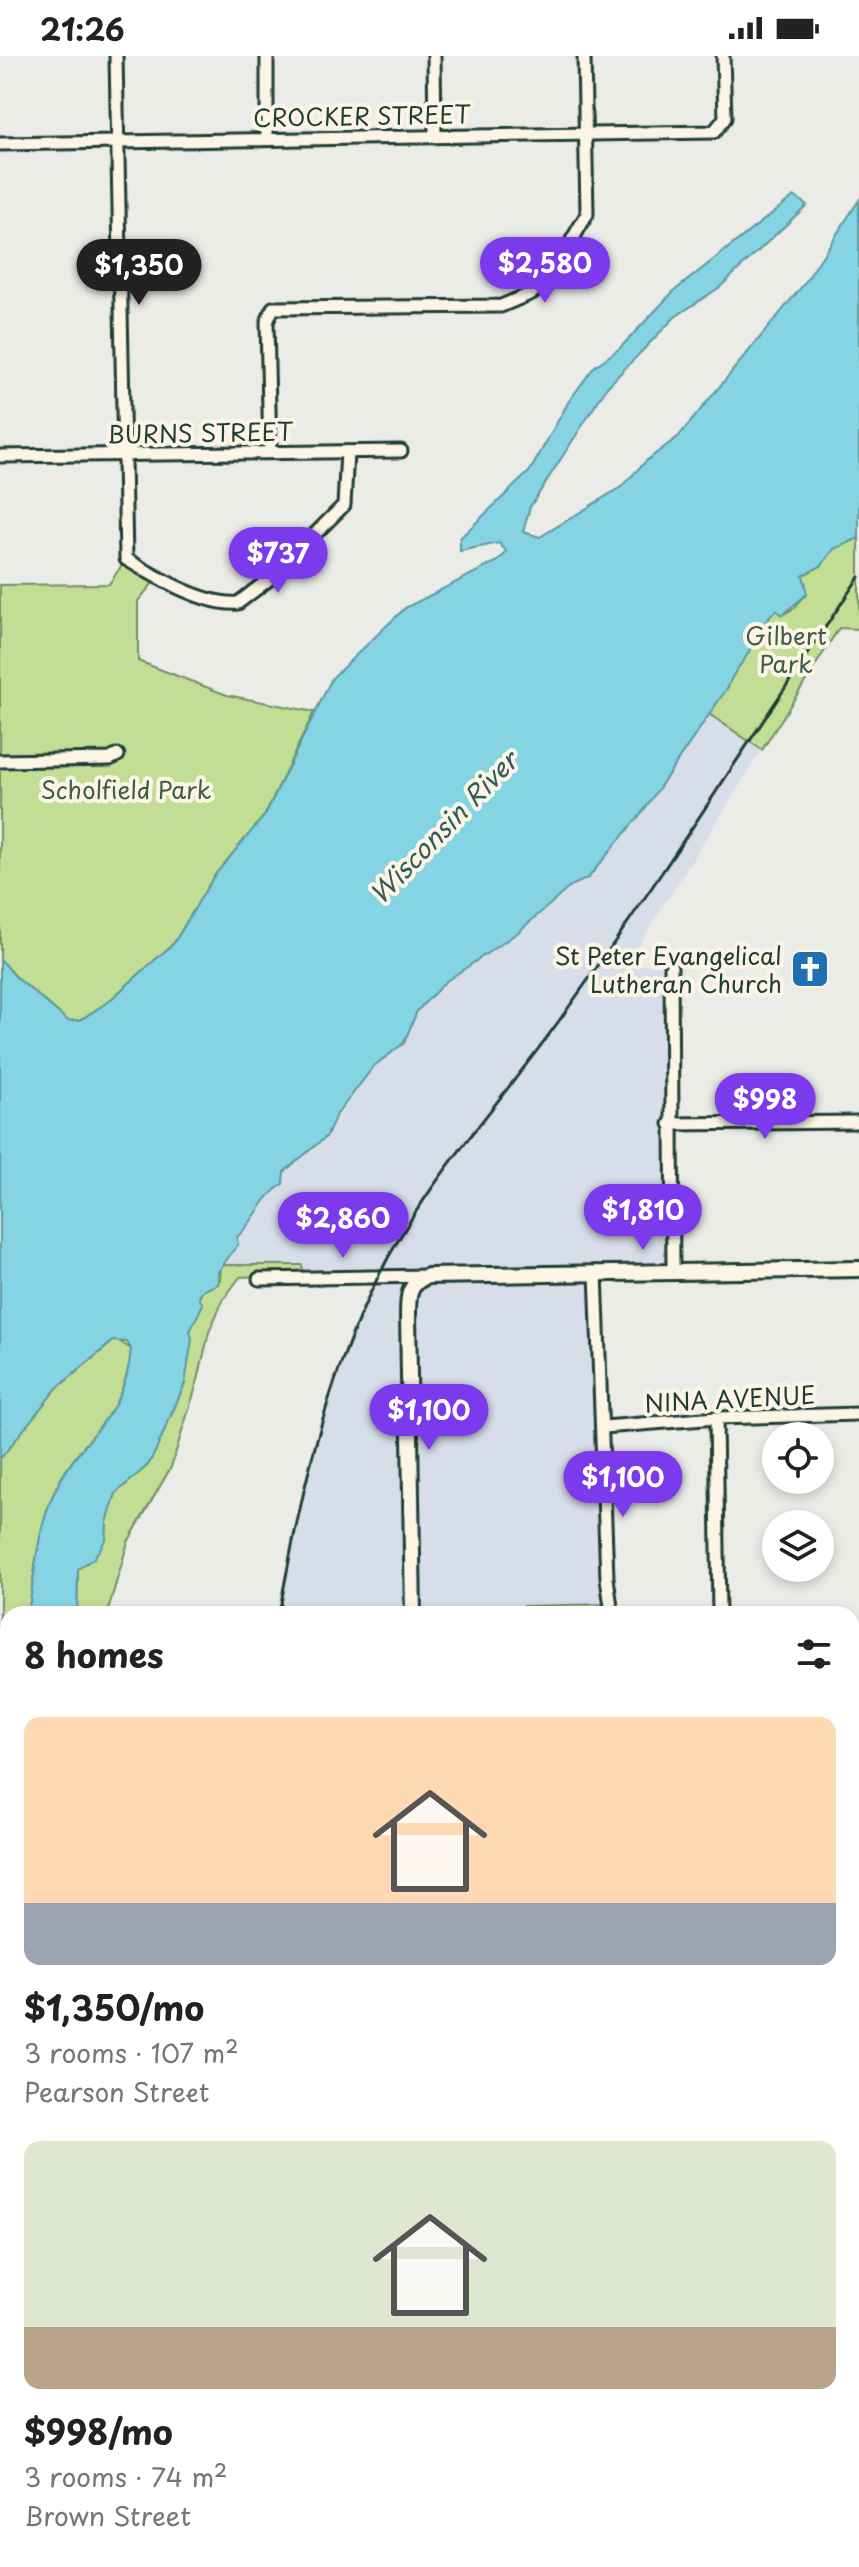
<!DOCTYPE html>
<html lang="en">
<head>
<meta charset="utf-8">
<style>
	body { margin:0; font-family:"Playpen Sans",sans-serif; background:#f2f2f2; color:#222; height:100vh; display:flex; flex-direction:column; font-size:30px; white-space:nowrap }
	* { box-sizing:border-box; margin:0 }
	p { font-size:26px; color:#767676 }
	.icon { flex:none; width:44px; height:44px; fill:none; stroke:currentColor; stroke-width:2; stroke-linecap:round; stroke-linejoin:round }
	.map { position:relative; flex:1; overflow:hidden }
	.details { position:absolute; left:0px; top:1550px; width:860px; height:962px; display:flex; flex-direction:column; background:#fff; border-radius:24px 24px 0 0; box-shadow:0 4px 12px #0003 }
	.details>* { flex:none }
	.tools { position:absolute; left:762px; top:1366px; display:grid; gap:16px }
	.tools a { display:grid; place-items:center; width:72px; height:72px; border-radius:50%; background:#fff; box-shadow:0 4px 12px #0003; font-size:40px }
	.price { position:absolute; translate:-50% -68px; padding:0 18px; border-radius:28px; background:#7c3aed; color:#fff; font-size:26px; line-height:52px; filter:drop-shadow(0 2px 4px #0008) }
	.price::after { content:''; position:absolute; left:50%; top:48px; width:24px; height:18px; margin-left:-12px; background:inherit; clip-path:polygon(0 0,100% 0,50% 100%) }
	.price.selected { background:#222; color:#fff }
	ul { padding:0; list-style:none }
	li { display:grid; align-content:center; gap:16px; height:424px; padding:0 24px }
	li span { display:grid; place-items:center; height:248px; border-radius:16px; color:#555 }
	li>.icon { margin-inline-start:auto }
	span .icon { width:144px; height:144px; fill:#fffc; stroke-width:1 }
	li b { font-size:34px }
	h2 { display:flex; justify-content:space-between; align-items:center; height:96px; padding:0 24px; font-size:34px }
	.status { display:flex; justify-content:space-between; align-items:center; height:56px; padding:0 40px; background:#fff; direction:ltr }
	.status svg { height:22px; fill:currentColor }
	.map>svg:first-child { display:block }
	.built { fill:#d7dee9 }
	.green { fill:#c2de95; stroke:#708e64; stroke-width:2 }
	.water { fill:#85d4e4; stroke:#5c989e; stroke-width:2 }
	.lines { fill:none; stroke-linecap:round; stroke-linejoin:round }
	.minor-casing { stroke:#1f3d34; stroke-width:17 }
	.tertiary-casing { stroke:#1f3d34; stroke-width:20 }
	.primary-casing { stroke:#1f3d34; stroke-width:24 }
	.minor { stroke:#fcf5e5; stroke-width:11 }
	.tertiary { stroke:#fcf5e5; stroke-width:14 }
	.primary { stroke:#fcf5e5; stroke-width:18 }
	.rail { stroke:#1f3d34; stroke-width:3 }
	.labels { text-anchor:middle; dominant-baseline:central; stroke-width:8; stroke-linejoin:round; paint-order:stroke }
	.street-label { font-size:24px; fill:#1f3d34; stroke:#fcf5e5 }
	.park-label { font-size:24px; fill:#405d47; stroke:#fcf5e5 }
	.poi-label { font-size:24px; fill:#1f3d34; stroke:#fcf5e5; text-anchor:end }
	.water-label { font-size:26px; font-style:italic; fill:#335b57; stroke:#fcf5e5 }
</style>
</head>
<body>
<div class="status"><b>21:26</b><svg viewBox="0 0 49 12"><path d="M0 12V9h3v3zM5 12V6h3v6zM10 12V3h3v9zM15 12V0h3v12zM26 1h20v11H26zM47 4h2v5h-2z"/></svg></div>
<div class="map">
<svg width="859" height="2511" viewBox="0 0 859 2511">
	<rect width="100%" height="100%" fill="#ebebe7"/>
	<filter id="ink" filterUnits="userSpaceOnUse"><feTurbulence type="fractalNoise" baseFrequency=".0125" numOctaves="2"/><feDisplacementMap in="SourceGraphic" scale="16" xChannelSelector="R" yChannelSelector="G"/><feConvolveMatrix kernelMatrix="1 2 1 2 8 2 1 2 1" color-interpolation-filters="sRGB"/></filter>
	<g filter="url(#ink)">
		<g class="built">
			<polygon points="709,658 762,694 626,909 677,909 678,1215 599,1216 612,1548 525,1550 524,1558 279,1558 313,1389 341,1305 375,1227 303,1218 302,1209 221,1209 261,1146 283,1128 284,1116 316,1092 374,1010 404,987 417,955 467,909 571,830 588,821 627,774"/>
			<rect x="852" y="1749" width="7" height="69"/>
			<rect x="852" y="1848" width="7" height="132"/>
			<rect x="852" y="2014" width="7" height="53"/>
			<rect x="852" y="2103" width="7" height="38"/>
			<rect x="852" y="2173" width="7" height="115"/>
			<polygon points="852,2363 859,2363 859,2511 852,2504"/>
			<rect x="22" y="2504" width="266" height="7"/>
		</g>
		<g class="green">
			<path d="M859 482V573L839 572 762 694 709 658C734 623 748 586 776 553L782 559 796 551 806 529 802 519 821 510 834 493Z"/>
			<polygon points="126,503 157,522 138,545 138,605 227,639 314,656 265,759 214,820 174,887 108,946 80,964 68,965 17,922 0,903 0,529 109,528"/>
			<polygon points="221,1209 302,1209 303,1218 240,1221 223,1244 209,1276 198,1324 171,1411 128,1486 107,1558 77,1558 78,1513 106,1483 107,1466 116,1437 148,1409 156,1394 185,1327 190,1275 201,1250 199,1242 202,1235 220,1224"/>
			<path d="M116 1283 131 1293C126 1364 79 1380 54 1437 37 1474 35 1518 28 1558H8V1600L0 1610V1403L56 1333Z"/>
			<polygon points="612,1548 614,1558 524,1558 524,1550"/>
			<polygon points="8,2060 8,2504 22,2504 22,2511 0,2511 0,2403 5,2360 0,2318 0,2093"/>
		</g>
		<g class="water">
			<path d="M794 140 807 149 720 231 675 261 607 331 530 451 523 476 540 481 621 431 646 405 679 380 804 228 859 144V482L834 493 821 510 803 519 807 538 782 559 776 554C765 566 756 576 751 591 748 603 733 613 728 631L644 754 588 822 571 830 517 877 445 926 417 955 404 987 374 1010 335 1061 327 1080 284 1116 283 1128C261 1142 256 1164 237 1181L238 1188 218 1216V1228L202 1235 199 1242 203 1248 190 1275 192 1283 185 1327 156 1394 148 1409 116 1437 107 1466 106 1483 94 1502 78 1513 77 1558H28C35 1518 37 1474 54 1437 79 1381 126 1364 131 1293L127 1286 113 1285 56 1333 0 1403V903L17 922 68 965 80 964 108 946 174 887 214 820 265 759 332 622 405 552 498 505 507 496 499 487 460 495V482L530 415 569 345 594 311 620 292 674 235Z"/>
			<polygon points="8,1600 8,2060 0,2093 0,1710 3,1693 0,1610"/>
		</g>
		<g class="lines">
			<g class="minor-casing">
				<g id="minor">
					<path d="M116 0 126 503C154 520 205 550 238 547L272 521 344 449 347 396"/>
					<polyline points="267,0 267,83"/>
					<polyline points="434,0 435,79"/>
					<polyline points="0,88 714,76 725,62 723,0"/>
					<polyline points="270,396 267,266 273,252 501,250 532,237 553,217 587,158 584,0"/>
					<polyline points="0,400 401,395"/>
					<polyline points="0,705 110,703 118,699"/>
					<polyline points="671,911 673,1215"/>
					<polyline points="670,1068 859,1066"/>
					<polyline points="596,1216 607,1522 612,1558"/>
					<polyline points="259,1223 427,1220"/>
					<polyline points="716,1362 719,1558"/>
					<polyline points="604,1371 716,1362 859,1358"/>
					<polyline points="852,1747 859,1747"/>
					<polyline points="852,1981 859,1981"/>
					<polyline points="852,2069 859,2068"/>
					<polyline points="852,2216 859,2216"/>
					<polyline points="852,2362 859,2362"/>
					<polyline points="289,2504 289,2511"/>
					<polyline points="26,2511 26,2504"/>
					<polyline points="710,2511 859,2508"/>
				</g>
			</g>
			<g class="tertiary-casing">
				<g id="tertiary">
					<path d="M413 1558 408 1259C408 1240 408 1227 428 1220L859 1213"/>
					<polyline points="428,2504 428,2511"/>
				</g>
			</g>
			<g class="primary-casing">
				<g id="primary">
					<polyline points="852,1896 859,1896"/>
					<polyline points="642,2504 643,2511"/>
				</g>
			</g>
			<use href="#minor" class="minor"/>
			<use href="#tertiary" class="tertiary"/>
			<use href="#primary" class="primary"/>
			<g class="rail">
				<path d="M279 1558C300 1442 324 1330 377 1223 425 1126 499 1049 561 962 664 818 760 668 859 521"/>
				<polyline points="119,2511 120,2504"/>
			</g>
		</g>
	</g>
	<defs>
		<g id="church-square" transform="scale(2)"><rect x="-9" y="-9" width="18" height="18" rx="4" fill="#1f6fb2" stroke="#fcf5e5"/><path d="M-1.2-6h2.4v3.5h3.3v2.4h-3.3V6h-2.4V-.1h-3.3v-2.4h3.3Z" fill="#fff"/></g>
	</defs>
	<g fill-rule="evenodd">
		<use href="#church-square" x="810" y="913"/>
	</g>
	<g class="labels">
		<g class="street-label">
			<text transform="translate(362 59) rotate(-1)">CROCKER STREET</text>
			<text transform="translate(200 376) rotate(-1)">BURNS STREET</text>
			<text transform="translate(730 1342) rotate(-3)">NINA AVENUE</text>
		</g>
		<g class="park-label">
			<text x="786" y="579">Gilbert<tspan x="786" dy="28">Park</tspan></text>
			<text x="126" y="733">Scholfield Park</text>
		</g>
		<g class="poi-label">
			<text x="782" y="899">St Peter Evangelical<tspan x="782" dy="28">Lutheran Church</tspan></text>
		</g>
		<g class="water-label">
			<text transform="translate(443 771) rotate(-46)">Wisconsin River</text>
		</g>
	</g>
</svg>
<div class="tools">
<a><svg class="icon" aria-label="locate" viewBox="0 0 24 24"><circle cx="12" cy="12" r="6"/><path d="M12 2v4M12 18v4M2 12h4M18 12h4"/></svg></a>
<a><svg class="icon" aria-label="layers" viewBox="0 0 24 24"><path d="M12 4l9 5-9 5-9-5zM3 14l9 5 9-5"/></svg></a>
</div>
<b class="price" style="left:545px;top:249px">$2,580</b>
<b class="price selected" style="left:139px;top:251px">$1,350</b>
<b class="price" style="left:278px;top:539px">$737</b>
<b class="price" style="left:765px;top:1085px">$998</b>
<b class="price" style="left:643px;top:1196px">$1,810</b>
<b class="price" style="left:343px;top:1204px">$2,860</b>
<b class="price" style="left:429px;top:1396px">$1,100</b>
<b class="price" style="left:623px;top:1463px">$1,100</b>
<section class="details">
<h2>8 homes<svg class="icon" aria-label="filters" viewBox="0 0 24 24"><path d="M4 7h16M4 17h16"/><circle cx="9" cy="7" r="2"/><circle cx="15" cy="17" r="2"/></svg></h2>
<ul>
<li><span style="background:linear-gradient(#ffd9b3 75%,#9aa5b1 0)"><svg class="icon" aria-label="home" viewBox="0 0 24 24"><path d="M3 11l9-7 9 7M6 9v11h12V9"/></svg></span><div><b>$1,350/mo</b><p>3 rooms · 107 m²</p><p>Pearson Street</p></div></li>
<li><span style="background:linear-gradient(#dfe7d0 75%,#b9a48a 0)"><svg class="icon" aria-label="home" viewBox="0 0 24 24"><path d="M3 11l9-7 9 7M6 9v11h12V9"/></svg></span><div><b>$998/mo</b><p>3 rooms · 74 m²</p><p>Brown Street</p></div></li>
</ul>
</section>
</div>
</body>
</html>
